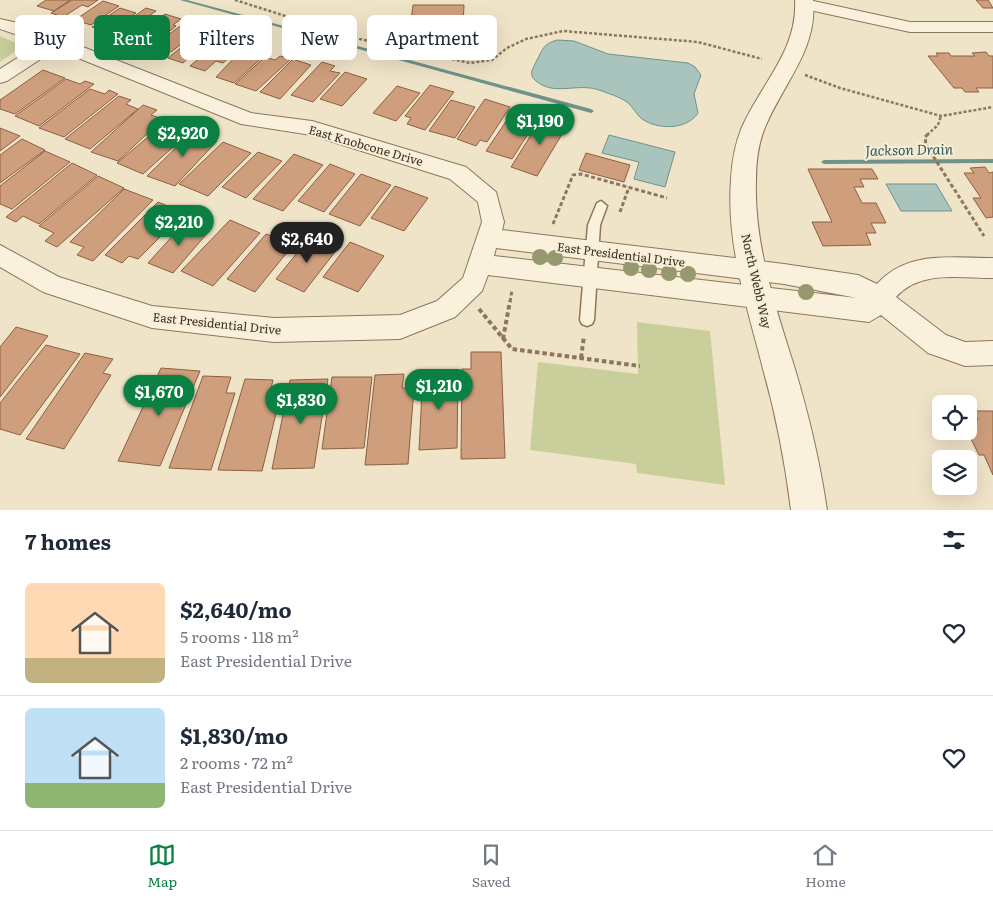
<!DOCTYPE html>
<html lang="en">
<head>
<meta charset="utf-8">
<style>
	body { margin:0; font-family:Literata,serif; background:#f2f2f3; color:#1f2937; height:100vh; display:flex; flex-direction:column; font-size:19px; white-space:nowrap }
	* { box-sizing:border-box; margin:0 }
	p { font-size:16px; color:#747a83 }
	.icon { flex:none; width:28px; height:28px; fill:none; stroke:currentColor; stroke-width:2; stroke-linecap:round; stroke-linejoin:round }
	.map { position:relative; height:510px; overflow:hidden }
	.panel { display:flex; flex-direction:column; background:#fff; flex:1 }
	.panel>* { flex:none }
	.top-card { position:absolute; left:15px; top:15px; width:500px; height:45px; display:flex; gap:10px }
	.buttons { position:absolute; left:932px; top:395px; display:grid; gap:10px }
	.buttons a { display:grid; place-items:center; width:45px; height:45px; border-radius:8px; background:#fff; box-shadow:0 5px 20px #0002; font-size:25px }
	.price { position:absolute; translate:-50% -42px; padding:0 11px; border-radius:18px; background:#0b8043; color:#fff; font-size:16px; line-height:32px; filter:drop-shadow(0 1px 2px #0008) }
	.price::after { content:''; position:absolute; left:50%; top:30px; width:15px; height:11px; margin-left:-8px; background:inherit; clip-path:polygon(0 0,100% 0,50% 100%) }
	.price.selected { background:#222; color:#fff }
	ul { padding:0; list-style:none }
	li { display:flex; align-items:center; gap:15px; height:125px; padding:0 25px }
	li+li { border-top:1px solid #e0e1e3 }
	li span { display:grid; place-items:center; flex:none; width:140px; height:100px; border-radius:8px; color:#555 }
	li>.icon { margin-inline-start:auto }
	span .icon { width:60px; height:60px; fill:#fffc; stroke-width:1 }
	li b { font-size:21px }
	h2 { display:flex; justify-content:space-between; align-items:center; height:60px; padding:0 25px; font-size:21px }
	.pill { padding:0 18px; border-radius:8px; background:#fff; box-shadow:0 5px 20px #0002; font-size:18px; line-height:45px }
	.pill.selected { background:#0b8043; color:#fff }
	.tab-bar { display:flex; justify-content:space-around; align-items:center; height:70px; border-top:1px solid #e0e1e3; background:#fff; font-size:14px; color:#747a83 }
	.tab-bar a { display:grid; justify-items:center; gap:2px }
	.tab-bar .selected { color:#0b8043 }
	.map>svg:first-child { display:block }
	.green { fill:#c9cf9b }
	.water { fill:#a9c4bc; stroke:#6f938a }
	.lines { fill:none; stroke-linecap:round; stroke-linejoin:round }
	.stream { fill:#6f938a; fill-rule:evenodd }
	.building { fill:#cf9f7d; stroke:#8d5f41 }
	.service-casing { stroke:#8d765c; stroke-width:3 }
	.minor-casing { stroke:#8d765c; stroke-width:2 }
	.tertiary-casing { stroke:#8d765c; stroke-width:2 }
	.path-far2 { stroke:#8d765c; stroke-width:2.5; stroke-dasharray:3 2; stroke-linecap:butt }
	.path-far1 { stroke:#8d765c; stroke-width:3; stroke-dasharray:4 2.5; stroke-linecap:butt }
	.path { stroke:#8d765c; stroke-width:4; stroke-dasharray:4.5 3; stroke-linecap:butt }
	.service { fill:#faf1dc; fill-rule:evenodd }
	.minor { fill:#faf1dc; fill-rule:evenodd }
	.tertiary { fill:#faf1dc; fill-rule:evenodd }
	.tree { fill:#96986f }
	.labels { text-anchor:middle; dominant-baseline:central; stroke-width:4; stroke-linejoin:round; paint-order:stroke }
	.street-label { font-size:12px; fill:#3d2e20; stroke:#f7eed8 }
	.water-label { font-size:14px; font-style:italic; fill:#2f5d5a; stroke:#f7eed8 }
</style>
</head>
<body>
<div class="map">
<svg width="993" height="510" viewBox="0 0 993 510">
	<rect width="100%" height="100%" fill="#f0e4c8"/>
	<g class="green">
		<polygon points="0,36 18,44 14,47 16,51 0,62"/>
		<polygon points="637,322 710,331 725,485 637,473 636,464 530,450 538,362 638,374"/>
	</g>
	<g class="water">
		<path d="M557 40 574 41 608 54 688 63 695 67 701 75 694 94 698 113C687 130 658 130 642 119 636 114 633 107 627 102 620 97 607 93 599 90 581 83 558 94 542 85 526 76 532 71 537 60 543 49 543 44 557 40Z"/>
		<polygon points="609,135 675,152 665,187 634,179 639,162 602,153"/>
		<polygon points="886,184 936,184 952,211 901,211"/>
	</g>
	<g class="lines">
		<g class="stream">
			<polygon points="180,0 187,0 591,109 594,111 591,113"/>
			<polygon points="993,159 993,163 824,164 821,162 824,160"/>
		</g>
	</g>
	<g class="building">
		<polygon points="46,0 70,0 54,11 37,6"/>
		<polygon points="72,0 98,0 88,7 82,5 63,17 51,13"/>
		<polygon points="976,0 988,0 993,8 983,8"/>
		<polygon points="103,1 119,6 91,25 75,20"/>
		<polygon points="413,5 464,5 462,44 408,44"/>
		<polygon points="120,8 136,13 108,32 92,27"/>
		<polygon points="146,8 156,11 150,15 158,17 126,41 108,35"/>
		<polygon points="165,14 181,19 173,25 176,26 165,35 159,33 142,46 128,42"/>
		<polygon points="187,21 204,26 171,52 168,50 163,54 149,49"/>
		<polygon points="208,26 228,32 200,55 194,53 183,63 168,58"/>
		<polygon points="229,33 250,38 223,63 216,61 205,71 190,66"/>
		<polygon points="252,48 267,53 234,83 216,77 241,51 246,53"/>
		<polygon points="986,52 989,56 993,56 993,88 976,88 979,92 965,92 962,88 954,88 928,56 938,56 936,53 949,53 951,56 975,56 972,53"/>
		<polygon points="280,56 291,59 256,91 235,84 265,57 275,60"/>
		<polygon points="293,59 311,65 280,99 260,92"/>
		<polygon points="322,62 335,66 330,71 340,73 313,102 291,95"/>
		<polygon points="43,70 65,78 15,114 0,109 0,100"/>
		<polygon points="345,72 367,79 342,106 320,99"/>
		<polygon points="66,79 80,84 85,81 94,84 39,126 15,116"/>
		<polygon points="430,85 454,92 425,130 407,124 411,118 405,116"/>
		<polygon points="397,86 420,93 396,121 373,113"/>
		<polygon points="90,89 105,94 109,90 118,94 64,137 39,128"/>
		<polygon points="119,96 131,100 126,104 138,109 90,149 65,139"/>
		<polygon points="485,99 510,107 487,142 480,140 476,146 457,139"/>
		<polygon points="451,100 475,107 455,138 429,131"/>
		<polygon points="143,105 157,110 151,115 163,119 118,161 91,152"/>
		<polygon points="516,114 537,120 512,159 486,151 507,120 511,121"/>
		<polygon points="173,116 183,120 177,126 191,131 143,174 117,163"/>
		<polygon points="543,116 568,124 537,176 511,167"/>
		<polygon points="0,128 20,136 0,151"/>
		<polygon points="196,128 211,132 205,138 217,141 175,186 147,176"/>
		<polygon points="22,139 45,150 0,183 0,155"/>
		<polygon points="223,142 251,153 208,196 179,184"/>
		<polygon points="45,151 70,162 12,209 0,204 0,186"/>
		<polygon points="258,152 282,161 246,198 222,187"/>
		<polygon points="586,153 630,165 624,182 579,170"/>
		<polygon points="294,154 323,165 283,211 253,199"/>
		<polygon points="72,163 97,175 39,224 23,216 16,222 6,217"/>
		<polygon points="330,164 355,174 324,212 298,201"/>
		<polygon points="985,167 989,173 993,172 993,217 986,218 973,198 981,198 964,173 974,173 970,168"/>
		<polygon points="808,169 872,169 878,179 860,179 864,187 854,187 862,203 876,203 886,223 871,223 876,233 866,233 871,245 823,246 812,222 832,222"/>
		<polygon points="361,174 391,185 360,226 329,214"/>
		<polygon points="98,176 124,188 57,247 45,241 54,233 39,226"/>
		<polygon points="395,186 428,198 404,231 371,218"/>
		<polygon points="124,189 153,200 93,261 77,255 84,247 70,242"/>
		<polygon points="158,202 184,213 138,259 129,256 122,263 105,255"/>
		<polygon points="230,220 260,233 213,286 181,271"/>
		<polygon points="186,221 210,230 173,273 148,263"/>
		<polygon points="266,234 293,245 255,292 227,279"/>
		<polygon points="310,237 338,248 304,292 276,279"/>
		<polygon points="350,242 384,256 358,292 323,277"/>
		<polygon points="16,327 48,336 0,397 0,347"/>
		<polygon points="46,345 80,354 20,435 0,429 0,403"/>
		<polygon points="471,352 501,352 505,458 461,459 462,369 471,369"/>
		<polygon points="85,353 113,359 103,373 111,375 64,449 26,439"/>
		<polygon points="161,368 200,371 160,466 118,461"/>
		<polygon points="458,371 457,448 419,450 423,372"/>
		<polygon points="404,374 402,388 414,388 408,464 365,465 375,375"/>
		<polygon points="203,376 231,377 226,393 235,393 211,470 169,468"/>
		<polygon points="332,377 372,377 364,448 322,449"/>
		<polygon points="245,379 273,380 270,393 281,393 262,471 218,470"/>
		<polygon points="328,379 314,468 272,469 290,380"/>
		<polygon points="974,411 993,411 993,475 984,455 979,455 967,431 969,420 978,420"/>
	</g>
	<g class="lines">
		<g class="service-casing">
			<polygon id="service" points="601,201 607,206 600,225 594,320 592,324 587,326 582,324 580,320 588,225 597,203"/>
		</g>
		<g class="minor-casing">
			<g id="minor">
				<polygon points="809,0 910,22 993,22 993,32 910,32 805,9 797,4 799,1"/>
				<path d="M0 19 27 25 251 113 312 121 466 167 496 192 504 222 502 230 784 264 858 275 877 284C908 250 950 258 993 258V278C959 278 920 270 896 297L946 335 965 342 993 341V365L965 366 928 353 881 315 869 322 488 275 482 291 455 317 400 339 274 342 152 328 43 292 0 267V245L59 277 152 306 274 318 400 315 437 301 463 278 482 222 478 202 450 179 311 135 241 124 56 49 7 81 0 83V69L41 43 0 29ZM496 248 784 284 857 298 494 256Z"/>
			</g>
		</g>
		<g class="tertiary-casing">
			<path id="tertiary" d="M795 0H813C818 48 784 83 766 125 758 143 756 162 756 181 754 246 776 308 795 369 809 416 820 462 827 510H791C785 462 776 415 763 369 747 306 726 244 731 179 732 161 735 144 742 127 761 84 798 50 795 0Z"/>
		</g>
		<g class="path-far2">
			<polyline points="235,0 355,38 470,63 492,60 507,48 526,39 563,31 698,42 762,59"/>
			<polyline points="805,75 840,88 941,116 993,107"/>
			<polyline points="927,135 938,125 941,116"/>
		</g>
		<g class="path-far1">
			<polyline points="928,134 925,137 926,145 984,236"/>
			<polyline points="620,212 629,187"/>
			<polyline points="553,224 573,175 581,174 667,198"/>
			<polyline points="510,302 512,290"/>
		</g>
		<g class="path">
			<polyline points="479,309 512,349 640,366"/>
			<polyline points="503,339 510,301"/>
			<polyline points="581,358 584,336"/>
		</g>
		<use href="#service" class="service"/>
		<use href="#minor" class="minor"/>
		<use href="#tertiary" class="tertiary"/>
	</g>
	<g class="tree">
		<circle cx="540" cy="257" r="8"/>
		<circle cx="555" cy="258" r="8"/>
		<circle cx="631" cy="268" r="8"/>
		<circle cx="649" cy="270" r="8"/>
		<circle cx="669" cy="273" r="8"/>
		<circle cx="688" cy="274" r="8"/>
		<circle cx="806" cy="292" r="8"/>
	</g>
	<g class="labels">
		<g class="street-label">
			<text transform="translate(366 145) rotate(16)">East Knobcone Drive</text>
			<text transform="translate(621 254) rotate(7)">East Presidential Drive</text>
			<text transform="translate(757 281) rotate(77)">North Webb Way</text>
			<text transform="translate(217 323) rotate(6)">East Presidential Drive</text>
		</g>
		<g class="water-label">
			<text transform="translate(909 149) rotate(-1)">Jackson Drain</text>
		</g>
	</g>
</svg>
<div class="buttons">
<a><svg class="icon" aria-label="locate" viewBox="0 0 24 24"><circle cx="12" cy="12" r="6"/><path d="M12 2v4M12 18v4M2 12h4M18 12h4"/></svg></a>
<a><svg class="icon" aria-label="layers" viewBox="0 0 24 24"><path d="M12 4l9 5-9 5-9-5zM3 14l9 5 9-5"/></svg></a>
</div>
<b class="price" style="left:540px;top:146px">$1,190</b>
<b class="price" style="left:183px;top:158px">$2,920</b>
<b class="price" style="left:179px;top:247px">$2,210</b>
<b class="price selected" style="left:307px;top:264px">$2,640</b>
<b class="price" style="left:439px;top:411px">$1,210</b>
<b class="price" style="left:159px;top:417px">$1,670</b>
<b class="price" style="left:301px;top:425px">$1,830</b>
<div class="top-card">
<a class="pill">Buy</a>
<a class="pill selected">Rent</a>
<a class="pill">Filters</a>
<a class="pill">New</a>
<a class="pill">Apartment</a>
</div>
</div>
<section class="panel">
<h2>7 homes<svg class="icon" aria-label="filters" viewBox="0 0 24 24"><path d="M4 7h16M4 17h16"/><circle cx="9" cy="7" r="2"/><circle cx="15" cy="17" r="2"/></svg></h2>
<ul>
<li><span style="background:linear-gradient(#ffd9b3 75%,#c2b280 0)"><svg class="icon" aria-label="home" viewBox="0 0 24 24"><path d="M3 11l9-7 9 7M6 9v11h12V9"/></svg></span><div><b>$2,640/mo</b><p>5 rooms · 118 m²</p><p>East Presidential Drive</p></div><svg class="icon" aria-label="heart" viewBox="0 0 24 24"><path d="M12 20l-8-8c-3-5 5-10 8-4 3-6 11-1 8 4z"/></svg></li>
<li><span style="background:linear-gradient(#bfe0f5 75%,#8fb573 0)"><svg class="icon" aria-label="home" viewBox="0 0 24 24"><path d="M3 11l9-7 9 7M6 9v11h12V9"/></svg></span><div><b>$1,830/mo</b><p>2 rooms · 72 m²</p><p>East Presidential Drive</p></div><svg class="icon" aria-label="heart" viewBox="0 0 24 24"><path d="M12 20l-8-8c-3-5 5-10 8-4 3-6 11-1 8 4z"/></svg></li>
</ul>
</section>
<nav class="tab-bar">
<a class="selected"><svg class="icon" aria-label="map" viewBox="0 0 24 24"><path d="M3 6l6-2 6 2 6-2v14l-6 2-6-2-6 2zM9 4v14M15 6v14"/></svg>Map</a>
<a><svg class="icon" aria-label="saved" viewBox="0 0 24 24"><path d="M7 4h10v16l-5-4-5 4z"/></svg>Saved</a>
<a><svg class="icon" aria-label="home" viewBox="0 0 24 24"><path d="M3 11l9-7 9 7M6 9v11h12V9"/></svg>Home</a>
</nav>
</body>
</html>
